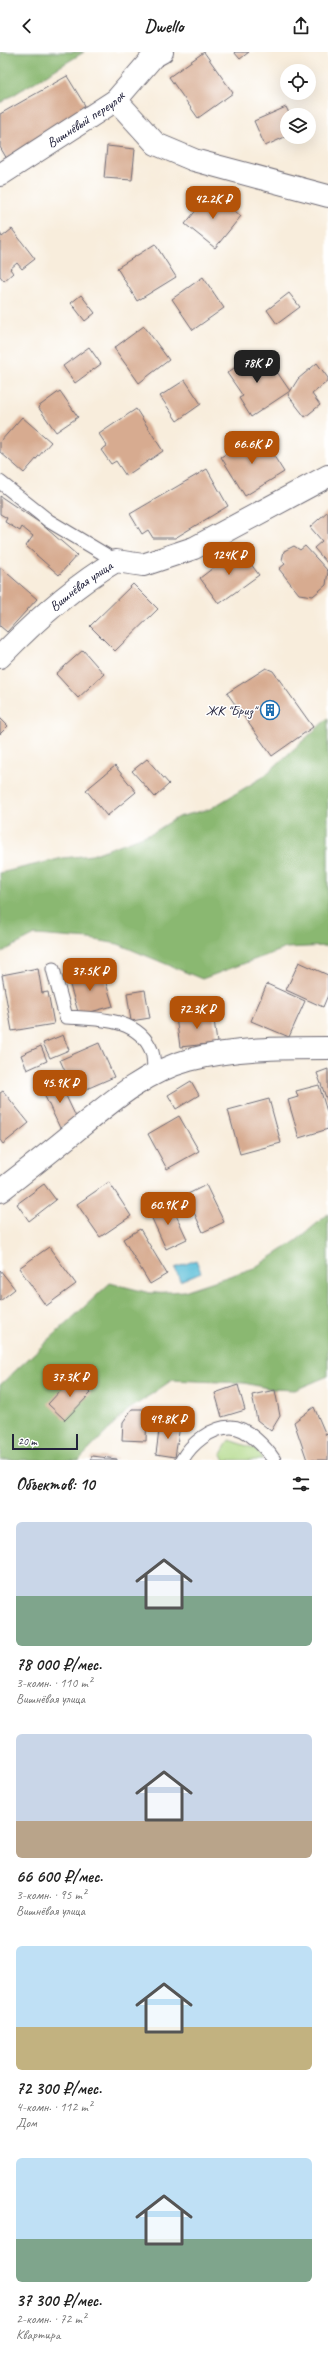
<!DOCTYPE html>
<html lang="ru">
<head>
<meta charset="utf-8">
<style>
	body { margin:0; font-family:Caveat,sans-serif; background:#f2f2f2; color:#222; height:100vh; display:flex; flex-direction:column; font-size:15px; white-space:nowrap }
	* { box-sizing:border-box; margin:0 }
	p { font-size:13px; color:#767676 }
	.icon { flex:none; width:22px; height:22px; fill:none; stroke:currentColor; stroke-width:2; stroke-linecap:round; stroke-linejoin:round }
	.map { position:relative; height:1408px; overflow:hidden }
	.sheet { display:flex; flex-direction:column; background:#fff; flex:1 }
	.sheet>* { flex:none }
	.buttons { position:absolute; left:280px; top:12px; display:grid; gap:8px }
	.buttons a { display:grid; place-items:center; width:36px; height:36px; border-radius:50%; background:#fff; box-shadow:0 4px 16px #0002; font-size:20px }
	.scale { position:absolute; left:12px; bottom:10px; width:66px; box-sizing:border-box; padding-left:4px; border:2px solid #22223b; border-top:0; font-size:11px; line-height:14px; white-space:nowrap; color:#22223b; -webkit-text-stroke:3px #fff; paint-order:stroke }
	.price { position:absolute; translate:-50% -34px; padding:0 9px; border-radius:8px; background:#b45309; color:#fff; font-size:13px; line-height:26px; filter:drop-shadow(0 1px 2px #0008) }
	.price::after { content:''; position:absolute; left:50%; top:24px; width:12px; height:9px; margin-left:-6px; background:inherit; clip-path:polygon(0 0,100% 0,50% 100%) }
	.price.on { background:#222; color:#fff }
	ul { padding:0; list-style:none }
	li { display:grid; align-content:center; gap:8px; height:212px; padding:0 16px }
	li span { display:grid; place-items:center; height:124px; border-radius:6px; color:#555 }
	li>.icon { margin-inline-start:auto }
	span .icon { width:72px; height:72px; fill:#fffc; stroke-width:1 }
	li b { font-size:17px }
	h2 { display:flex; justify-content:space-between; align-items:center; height:48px; padding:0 16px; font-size:17px }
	header { display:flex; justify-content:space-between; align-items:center; height:52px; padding:0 16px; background:#fff; font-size:18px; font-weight:700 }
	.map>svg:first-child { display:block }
	.green { fill:#add783; stroke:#687c5f }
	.forest { fill:#8ab871; stroke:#566d56 }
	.water { fill:#5abed8; stroke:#3e708a }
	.building { fill:#d7ab90 }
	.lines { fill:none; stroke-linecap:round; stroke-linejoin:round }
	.service-casing { stroke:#6d6973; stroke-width:15 }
	.minor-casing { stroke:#6d6973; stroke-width:24 }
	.service { stroke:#fff; stroke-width:13 }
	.minor { stroke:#fff; stroke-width:22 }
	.labels { text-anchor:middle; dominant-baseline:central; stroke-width:3; stroke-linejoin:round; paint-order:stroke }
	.street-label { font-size:14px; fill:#22223b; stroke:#fff }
	.poi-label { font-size:14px; fill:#22223b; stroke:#fff; text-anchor:end }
</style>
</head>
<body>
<header><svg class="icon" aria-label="back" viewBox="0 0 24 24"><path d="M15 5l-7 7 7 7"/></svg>Dwello<svg class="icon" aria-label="share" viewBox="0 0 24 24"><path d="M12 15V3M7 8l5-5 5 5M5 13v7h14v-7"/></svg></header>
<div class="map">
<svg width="328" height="1408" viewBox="0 0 328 1408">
	<rect width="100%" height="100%" fill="#fff"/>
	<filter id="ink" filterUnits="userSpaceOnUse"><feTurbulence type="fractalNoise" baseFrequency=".025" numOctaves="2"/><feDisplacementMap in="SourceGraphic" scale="8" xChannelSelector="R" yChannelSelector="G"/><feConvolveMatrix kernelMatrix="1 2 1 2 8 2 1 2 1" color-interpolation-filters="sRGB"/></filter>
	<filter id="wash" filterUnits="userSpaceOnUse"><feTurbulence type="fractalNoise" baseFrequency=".012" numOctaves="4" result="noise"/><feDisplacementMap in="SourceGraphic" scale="16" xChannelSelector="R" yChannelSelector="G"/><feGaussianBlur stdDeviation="0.9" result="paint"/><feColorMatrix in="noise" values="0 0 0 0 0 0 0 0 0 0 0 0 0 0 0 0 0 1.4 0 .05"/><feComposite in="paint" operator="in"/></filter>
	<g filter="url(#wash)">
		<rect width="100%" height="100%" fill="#f8eddc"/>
		<polygon class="green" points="229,1388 256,1397 263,1408 225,1408 221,1402"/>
		<g class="forest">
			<polygon points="0,0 84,0 0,51"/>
			<polygon points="328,666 328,894 286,896 202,927 118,892 90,887 35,883 0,901 0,821 63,806 92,803 154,780 178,765 210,757 263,725"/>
			<polygon points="328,1162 328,1324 295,1338 272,1337 244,1331 172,1328 127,1359 79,1408 0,1408 0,1333 110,1231 150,1241 184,1239 254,1216 296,1189"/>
		</g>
		<polygon class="water" points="196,1208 201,1220 180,1229 175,1216"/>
		<g id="blocks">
			<g class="building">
				<polygon points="204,0 233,41 198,66 169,25"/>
				<polygon points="234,0 249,0 240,7"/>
				<polygon points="67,24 89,60 7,107 0,95 0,62"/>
				<polygon points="286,55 290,63 287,63 287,84 265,94 254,69"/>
				<polygon points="107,94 135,97 132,128 104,126"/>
				<polygon points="211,140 241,164 215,196 185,172"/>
				<polygon points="12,177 35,207 22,217 17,211 10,217 13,221 4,229 0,224 0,181 2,185"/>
				<polygon points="155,192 176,225 137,249 117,216"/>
				<polygon points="203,225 224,256 193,278 172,247"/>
				<polygon points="289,241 300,255 277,272 267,258"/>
				<polygon points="81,243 95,261 85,269 71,251"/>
				<polygon points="144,274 169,308 139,331 114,296"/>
				<polygon points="89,295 101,312 75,331 63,314"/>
				<polygon points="257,300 273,323 277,320 290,339 251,365 239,346 243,344 227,321"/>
				<polygon points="317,311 328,326 328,329 312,342 320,353 305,365 288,343 298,327"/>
				<polygon points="185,328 201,352 177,369 160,344"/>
				<polygon points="60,339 78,365 56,380 38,355"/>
				<polygon points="136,357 163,399 126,424 116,409 111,412 101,398 107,394 99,382"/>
				<polygon points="22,365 51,390 24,421 0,400 0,390"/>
				<polygon points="260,382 284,420 245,444 221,405"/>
				<polygon points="207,417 228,454 175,486 153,486 148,478 142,482 130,462"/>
				<polygon points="0,444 40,471 77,503 59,523 26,494 33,484 22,475 20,479 5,470 7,466 0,462"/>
				<polygon points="328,459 328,512 314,496 322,489 310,475"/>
				<polygon points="294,494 300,498 305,494 328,519 326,533 313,544 299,542 279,517 285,512 282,508 284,499"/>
				<polygon points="239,496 259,523 219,552 200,526"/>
				<polygon points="0,515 37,547 7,580 0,574"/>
				<polygon points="133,532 158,557 115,599 90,574"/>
				<polygon points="83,598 104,622 78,646 56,622"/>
				<polygon points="266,616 273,619 313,675 272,704 227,641"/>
				<polygon points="0,666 8,674 0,682"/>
				<polygon points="147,707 169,732 155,745 132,719"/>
				<polygon points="115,714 136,740 107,764 86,738"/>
				<polygon points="299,910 328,923 328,943 323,955 286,938"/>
				<polygon points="38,916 42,941 48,940 54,972 12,979 2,923"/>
				<polygon points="102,918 113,954 79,963 68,927"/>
				<polygon points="267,932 305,949 289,985 251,969"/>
				<polygon points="145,938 150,966 131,969 127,941"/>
				<polygon points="213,960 217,991 180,995 176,965"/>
				<polygon points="63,983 69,998 50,1006 43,991"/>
				<polygon points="99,991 114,1025 75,1042 60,1008"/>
				<polygon points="41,994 47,1009 27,1018 21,1003"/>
				<polygon points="328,1017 328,1051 317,1021"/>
				<polygon points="59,1029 77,1067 60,1076 42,1038"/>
				<polygon points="191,1029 199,1043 176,1057 168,1043"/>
				<polygon points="319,1033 328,1063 328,1077 299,1086 288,1048 298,1045 296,1039"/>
				<polygon points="3,1039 29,1071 3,1092 0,1088 0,1041"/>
				<polygon points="269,1047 281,1091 240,1102 228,1058"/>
				<polygon points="179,1064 199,1099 167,1117 148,1082"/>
				<polygon points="109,1130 131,1164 100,1185 77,1152"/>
				<polygon points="44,1132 56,1148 29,1169 17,1152"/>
				<polygon points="206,1133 224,1170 203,1180 186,1143"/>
				<polygon points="170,1150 187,1187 166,1197 149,1160"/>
				<polygon points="140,1177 167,1222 150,1232 123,1187"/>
				<polygon points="49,1195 76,1232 46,1254 19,1216"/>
				<polygon points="0,1218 15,1237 0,1249"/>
				<polygon points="74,1324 91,1341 65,1368 48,1352"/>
				<polygon points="238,1333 245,1358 222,1365 215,1341"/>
				<polygon points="275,1338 280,1364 271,1379 257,1368 252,1343"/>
				<polygon points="314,1355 326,1383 328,1381 328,1408 307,1408 294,1370"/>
				<polygon points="132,1357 147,1357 146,1389 122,1388 123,1370"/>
				<polygon points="160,1371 180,1374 175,1405 156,1402"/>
				<polygon points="92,1404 117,1407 117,1408 90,1408"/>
			</g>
		</g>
	</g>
	<g filter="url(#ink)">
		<use href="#blocks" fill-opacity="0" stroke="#6d6973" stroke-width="1"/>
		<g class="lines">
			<g class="service-casing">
				<g id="service">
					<polyline points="0,430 49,469 116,509"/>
					<path d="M53 917 66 965C97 967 139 965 152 1000 154 1006 154 1015 154 1022"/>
					<path d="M182 1408C191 1392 211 1375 231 1375 247 1375 266 1396 274 1408"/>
				</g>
			</g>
			<g class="minor-casing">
				<g id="minor">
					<polyline points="116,48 156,92 194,108 328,144"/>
					<path id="s1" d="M0 123 116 48 153 5 162 0"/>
					<path id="s2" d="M0 605C34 570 73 534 116 509L143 513 194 496 328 424"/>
					<path d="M0 1139C22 1122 45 1104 67 1086 104 1056 141 1021 189 1008 234 996 281 996 328 996"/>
				</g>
			</g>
			<use href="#service" class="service"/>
			<use href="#minor" class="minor"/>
		</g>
	</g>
	<defs>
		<g id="building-ring" transform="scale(1)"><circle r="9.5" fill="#fff" stroke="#1f6fb2" stroke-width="1.5"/><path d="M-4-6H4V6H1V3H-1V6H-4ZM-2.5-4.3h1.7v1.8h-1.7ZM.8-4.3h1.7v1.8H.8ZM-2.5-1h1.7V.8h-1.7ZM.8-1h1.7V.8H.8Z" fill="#1f6fb2"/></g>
	</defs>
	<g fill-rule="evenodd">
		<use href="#building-ring" x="270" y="658"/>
	</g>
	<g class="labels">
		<g class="street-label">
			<text stroke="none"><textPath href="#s1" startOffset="102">Вишнёвый переулок</textPath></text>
			<text stroke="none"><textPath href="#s2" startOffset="108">Вишнёвая улица</textPath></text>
		</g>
		<g class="poi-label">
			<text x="256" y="658">ЖК "Бриз"</text>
		</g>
	</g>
</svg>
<div class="buttons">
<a><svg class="icon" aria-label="locate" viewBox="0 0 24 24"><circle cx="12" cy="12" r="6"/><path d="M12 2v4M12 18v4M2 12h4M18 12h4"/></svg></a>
<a><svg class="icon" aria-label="layers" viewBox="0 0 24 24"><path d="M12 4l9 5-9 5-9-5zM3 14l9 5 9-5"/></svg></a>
</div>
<div class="scale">20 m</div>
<b class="price" style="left:213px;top:168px">42.2K ₽</b>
<b class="price on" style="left:257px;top:332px">78K ₽</b>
<b class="price" style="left:252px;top:413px">66.6K ₽</b>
<b class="price" style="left:229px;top:524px">124K ₽</b>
<b class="price" style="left:90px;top:940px">37.5K ₽</b>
<b class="price" style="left:197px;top:978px">72.3K ₽</b>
<b class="price" style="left:60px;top:1052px">45.9K ₽</b>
<b class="price" style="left:168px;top:1174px">60.9K ₽</b>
<b class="price" style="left:70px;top:1346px">37.3K ₽</b>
<b class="price" style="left:168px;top:1388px">49.8K ₽</b>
</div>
<section class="sheet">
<h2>Объектов: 10<svg class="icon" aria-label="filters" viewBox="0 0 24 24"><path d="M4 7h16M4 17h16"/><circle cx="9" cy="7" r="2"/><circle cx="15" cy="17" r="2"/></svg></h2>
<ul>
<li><span style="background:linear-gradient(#c9d6e8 60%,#7fa58c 0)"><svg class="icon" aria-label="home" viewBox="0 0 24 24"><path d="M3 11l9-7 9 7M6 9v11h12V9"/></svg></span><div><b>78 000 ₽/мес.</b><p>3-комн. · 110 m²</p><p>Вишнёвая улица</p></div></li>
<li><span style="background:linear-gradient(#c9d6e8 70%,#b9a48a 0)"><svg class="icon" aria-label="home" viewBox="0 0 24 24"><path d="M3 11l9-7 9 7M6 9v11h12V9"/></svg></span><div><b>66 600 ₽/мес.</b><p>3-комн. · 95 m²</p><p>Вишнёвая улица</p></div></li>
<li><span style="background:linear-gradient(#bfe0f5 65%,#c2b280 0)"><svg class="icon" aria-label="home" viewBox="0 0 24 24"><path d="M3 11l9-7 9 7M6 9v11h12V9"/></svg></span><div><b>72 300 ₽/мес.</b><p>4-комн. · 112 m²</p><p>Дом</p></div></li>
<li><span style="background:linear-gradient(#bfe0f5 65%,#7fa58c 0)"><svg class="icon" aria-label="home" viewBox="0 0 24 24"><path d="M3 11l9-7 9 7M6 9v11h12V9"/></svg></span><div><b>37 300 ₽/мес.</b><p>2-комн. · 72 m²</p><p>Квартира</p></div></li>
</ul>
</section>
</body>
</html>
